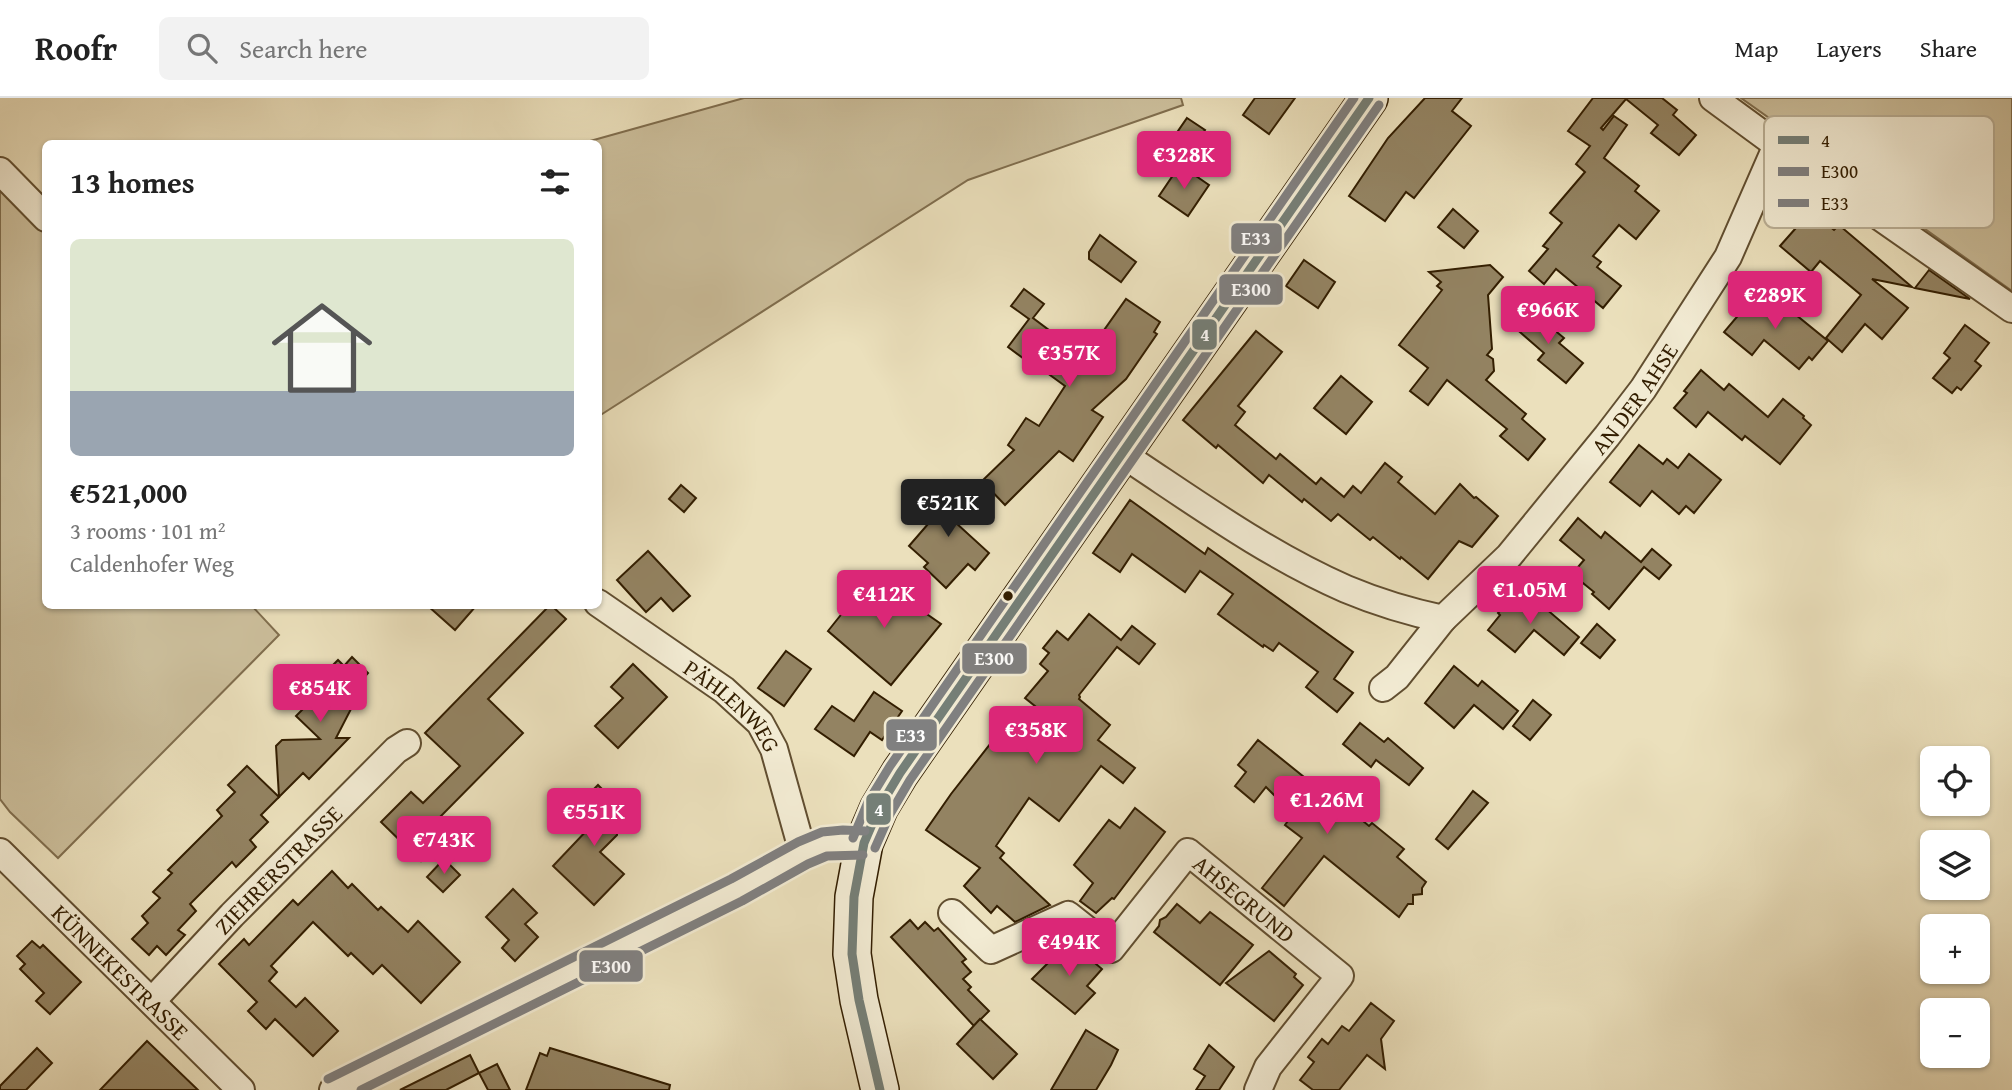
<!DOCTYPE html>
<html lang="en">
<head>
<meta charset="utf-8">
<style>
	body { margin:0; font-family:"Gentium Book Plus",serif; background:#f2f2f2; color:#222; height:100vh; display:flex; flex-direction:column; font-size:26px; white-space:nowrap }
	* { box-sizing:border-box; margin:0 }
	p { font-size:23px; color:#767676 }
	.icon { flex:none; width:38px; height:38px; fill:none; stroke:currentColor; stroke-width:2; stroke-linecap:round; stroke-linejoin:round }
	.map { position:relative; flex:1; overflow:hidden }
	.drawer { position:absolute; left:42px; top:42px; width:560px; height:469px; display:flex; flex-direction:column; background:#fff; border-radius:10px; box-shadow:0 2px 5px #0004 }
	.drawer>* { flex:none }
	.buttons { position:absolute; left:1920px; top:648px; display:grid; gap:14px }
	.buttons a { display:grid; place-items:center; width:70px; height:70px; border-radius:10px; background:#fff; box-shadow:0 2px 5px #0004; font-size:35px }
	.price { position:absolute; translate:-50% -60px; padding:0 16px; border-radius:7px; background:#db2777; color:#fff; font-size:23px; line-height:46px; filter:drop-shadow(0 2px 4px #0008) }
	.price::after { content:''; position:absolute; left:50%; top:42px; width:21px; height:16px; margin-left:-10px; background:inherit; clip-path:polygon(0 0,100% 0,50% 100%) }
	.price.on { background:#222; color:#fff }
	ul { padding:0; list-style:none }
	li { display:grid; align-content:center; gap:14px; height:371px; padding:0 28px }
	li span { display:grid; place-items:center; height:217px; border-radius:10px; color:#555 }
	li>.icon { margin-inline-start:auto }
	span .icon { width:126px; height:126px; fill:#fffc; stroke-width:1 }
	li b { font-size:30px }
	h2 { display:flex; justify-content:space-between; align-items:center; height:84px; padding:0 28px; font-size:30px }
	header { display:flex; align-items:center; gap:42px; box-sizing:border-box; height:98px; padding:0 35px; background:#fff; border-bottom:2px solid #e0e0e0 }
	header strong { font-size:33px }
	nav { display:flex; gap:38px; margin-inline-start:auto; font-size:24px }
	.search { width:490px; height:63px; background:#f2f2f2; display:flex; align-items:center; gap:18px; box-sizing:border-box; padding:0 24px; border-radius:10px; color:#767676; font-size:26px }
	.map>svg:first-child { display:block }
	.green { fill:#ccbf9c; stroke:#806e4e; stroke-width:2 }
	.building { fill:#938362; stroke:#331e01; stroke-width:2 }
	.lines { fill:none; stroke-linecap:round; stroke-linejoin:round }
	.street-casing { stroke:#614e30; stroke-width:30 }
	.secondary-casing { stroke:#331e01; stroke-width:40 }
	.street { stroke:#f2ebd3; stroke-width:26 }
	.secondary { stroke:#f2ebd3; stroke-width:37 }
	.bus-1-casing { stroke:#f2ebd3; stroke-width:14 }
	.bus-2-casing { stroke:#f2ebd3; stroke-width:14 }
	.bus-3-casing { stroke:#f2ebd3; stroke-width:14 }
	.bus-1 { stroke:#757f77; stroke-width:9 }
	.bus-2 { stroke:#808080; stroke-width:9 }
	.bus-3 { stroke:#808080; stroke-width:9 }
	.bus-dot { fill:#331e01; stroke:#f2ebd3; stroke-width:2.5 }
	.labels { text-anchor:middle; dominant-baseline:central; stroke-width:6; stroke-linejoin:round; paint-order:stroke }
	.street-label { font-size:23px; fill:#331e01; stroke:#f2ebd3 }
	.key { fill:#f2ebd3; stroke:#b9ae94; stroke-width:2 }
	.key-label { font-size:19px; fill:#331e01 }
	.line-badge { stroke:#f2ebd3; stroke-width:2.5 }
	.badge-label { font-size:19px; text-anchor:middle; font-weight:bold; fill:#fff }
</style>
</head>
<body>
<header>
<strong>Roofr</strong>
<div class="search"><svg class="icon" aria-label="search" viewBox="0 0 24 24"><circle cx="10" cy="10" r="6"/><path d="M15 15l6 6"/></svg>Search here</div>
<nav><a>Map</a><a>Layers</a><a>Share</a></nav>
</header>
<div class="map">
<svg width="2012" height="992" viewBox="0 0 2012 992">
	<rect width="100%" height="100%" fill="#ebe0bc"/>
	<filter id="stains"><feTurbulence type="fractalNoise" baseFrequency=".00286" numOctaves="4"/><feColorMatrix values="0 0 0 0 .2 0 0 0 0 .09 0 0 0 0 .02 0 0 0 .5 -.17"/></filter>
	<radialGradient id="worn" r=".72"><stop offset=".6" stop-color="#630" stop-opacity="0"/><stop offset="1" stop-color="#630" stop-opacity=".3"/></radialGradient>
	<g class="green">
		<polygon points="744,0 1181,0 1183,7 968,82 599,318 598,46 583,45"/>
		<polygon points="1741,0 2012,0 2012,193"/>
		<polygon points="0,89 45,135 46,508 252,508 279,537 58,760 10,714 0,701"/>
	</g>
	<g class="building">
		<polygon points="1255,0 1295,0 1269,36 1243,17"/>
		<polygon points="1425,0 1462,0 1452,13 1471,28 1414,100 1406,94 1385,123 1349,98 1388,40"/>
		<polygon points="1593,0 1662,0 1677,12 1673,17 1696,37 1679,57 1651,35 1658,27 1626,1 1601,30 1603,32 1614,18 1627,27 1604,60 1639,88 1635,93 1659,113 1636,141 1619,127 1593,158 1601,164 1597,169 1621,188 1603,210 1556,171 1544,186 1529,173 1548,151 1543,148 1562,125 1550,115 1585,74 1576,66 1590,48 1568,33"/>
		<polygon points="1187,20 1205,32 1185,61 1167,49"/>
		<polygon points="1180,67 1209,87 1188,118 1159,98"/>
		<polygon points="1453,111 1478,133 1464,150 1438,129"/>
		<polygon points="1811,113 1834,132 1839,127 1912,189 1872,181 1908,210 1882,241 1865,226 1842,254 1826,240 1861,197 1820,163 1811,174 1780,148"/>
		<polygon points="1100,137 1136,164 1121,184 1089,161 1089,154"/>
		<polygon points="1304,162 1335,184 1318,210 1286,188"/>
		<polygon points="1490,167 1503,179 1488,197 1492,251 1487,257 1493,261 1494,273 1486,282 1526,316 1522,321 1545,341 1528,362 1500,338 1507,331 1447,282 1428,307 1410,293 1428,270 1399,247 1442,192 1437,188 1441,184 1429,174"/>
		<polygon points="1929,172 1970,201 1915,190"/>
		<polygon points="1024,191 1044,206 1033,220 1085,259 1126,201 1160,224 1154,234 1157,236 1126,281 1092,312 1103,319 1073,363 1059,353 1005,407 982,383 1014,352 1008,347 1026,320 1039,328 1065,288 1032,264 1031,266 1008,249 1029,221 1011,208"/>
		<polygon points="1758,194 1781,213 1785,208 1828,243 1812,262 1809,259 1799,271 1764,242 1752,257 1724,234"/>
		<polygon points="1528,210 1564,240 1559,245 1583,265 1566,285 1538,262 1544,255 1513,228"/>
		<polygon points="1965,227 1989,245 1975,263 1981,268 1961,292 1957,289 1952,295 1933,280 1950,260 1944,255"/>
		<polygon points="1256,233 1282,254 1238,308 1245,314 1235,327 1276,361 1280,356 1316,386 1321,380 1344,399 1353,388 1361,395 1385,365 1402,379 1398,384 1435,416 1460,386 1474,400 1476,399 1498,418 1472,449 1459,443 1428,481 1401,459 1400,461 1373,439 1370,442 1338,416 1331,423 1304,401 1302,404 1269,377 1263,385 1218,347 1216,350 1183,322"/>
		<polygon points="1701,272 1724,292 1729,286 1768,319 1783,301 1804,318 1803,320 1811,327 1780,366 1745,338 1742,342 1708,314 1696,329 1674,310 1687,295 1684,293"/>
		<polygon points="1341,278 1372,304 1346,336 1314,310"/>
		<polygon points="1639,347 1663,366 1667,361 1678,370 1689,356 1721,382 1694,415 1686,408 1679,416 1652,393 1640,408 1610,384"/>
		<polygon points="949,386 973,408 956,425 989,455 975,472 968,466 946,490 924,469 928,465 909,448 935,418 926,409"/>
		<polygon points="681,387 696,400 684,414 669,401"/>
		<polygon points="1130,402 1205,456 1208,450 1353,554 1334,581 1353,595 1337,614 1306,589 1318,574 1279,545 1273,553 1264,547 1263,549 1218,516 1233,496 1200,473 1185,494 1132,456 1120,474 1093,455"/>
		<polygon points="1578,420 1601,440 1605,434 1641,464 1652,451 1671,467 1659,481 1644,469 1609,511 1592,496 1594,494 1572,476 1584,462 1560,442"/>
		<polygon points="648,453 690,498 673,513 661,500 646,514 617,482"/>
		<polygon points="875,480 941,526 891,587 828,533 856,498 861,501"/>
		<polygon points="1516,494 1540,513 1544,509 1579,539 1564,557 1534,532 1515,554 1488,532 1500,517 1498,515"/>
		<polygon points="428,508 476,508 455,532"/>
		<polygon points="549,508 552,508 566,521 488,601 523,635 439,720 451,732 421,763 381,724 411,694 423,705 460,668 425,635"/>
		<polygon points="1089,516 1121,542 1132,528 1155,546 1139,566 1117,549 1079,597 1080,599 1079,601 1110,627 1098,642 1135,670 1123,685 1101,668 1059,723 1029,700 996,748 1004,755 1000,760 1050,807 1015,824 997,808 991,815 964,788 980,770 926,732 951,696 1005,627 1050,620 1025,600 1048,573 1040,566 1049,555 1043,550 1057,533 1068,542"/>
		<polygon points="1597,526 1615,542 1600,560 1581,545"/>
		<polygon points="786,553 811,571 784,608 758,590"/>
		<polygon points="352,559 368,575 360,584 363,586 345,605 351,611 336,640 349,640 309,681 303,675 279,699 276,648 282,642 320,641 296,618 315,599 308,592 338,562 344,568"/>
		<polygon points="633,566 667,599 618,650 595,628 623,600 611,589"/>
		<polygon points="1454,568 1478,588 1482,583 1518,613 1503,631 1474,607 1454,630 1425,605"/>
		<polygon points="874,594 902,613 882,642 870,634 854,658 815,631 832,608 854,623"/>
		<polygon points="1533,602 1551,617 1530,642 1513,628"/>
		<polygon points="1360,625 1384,644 1388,640 1423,670 1409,687 1376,662 1371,669 1343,646"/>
		<polygon points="1258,642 1314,687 1316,684 1369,728 1372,725 1404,751 1397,759 1426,784 1422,790 1422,796 1413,797 1413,806 1408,806 1399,819 1324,758 1284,808 1262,790 1302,740 1285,727 1293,716 1266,689 1254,704 1235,688 1246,674 1238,667"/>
		<polygon points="247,668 279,699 261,717 268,724 250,742 256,749 236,769 232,764 190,806 196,813 178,832 185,837 166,857 157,848 149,857 132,841 148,825 142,818 160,800 153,794 172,775 168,772 222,718 217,712 235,694 228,687"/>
		<polygon points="598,687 629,718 617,730 617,737 600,754 624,776 594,807 553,768 590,729 581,721 581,704"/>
		<polygon points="1473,693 1488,705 1448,751 1436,741"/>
		<polygon points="1135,710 1165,734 1114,801 1112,800 1096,815 1080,803 1093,785 1074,767 1109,722 1120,730"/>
		<polygon points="444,761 460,777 443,794 427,779"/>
		<polygon points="332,773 348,790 352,786 378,812 381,809 408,834 418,823 460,864 421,905 382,867 373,876 351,855 348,858 313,824 271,868 277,874 269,883 296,909 305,900 338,933 313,958 275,921 266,931 248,913 257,904 219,866 244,841 249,847 293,802 298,807"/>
		<polygon points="513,791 537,815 525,826 538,839 515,863 502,850 509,842 486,819"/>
		<polygon points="1177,806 1200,825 1210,814 1253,847 1220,887 1154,834 1159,828 1160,822 1166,819"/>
		<polygon points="910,822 918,831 925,824 934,833 938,830 966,861 962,864 971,874 963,881 971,889 968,892 989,913 974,928 891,839"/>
		<polygon points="32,843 40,850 43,847 81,884 50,916 36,903 44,895 20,871 25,866 17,858"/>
		<polygon points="1070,844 1102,871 1087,888 1095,895 1075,916 1032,881 1051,862 1052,863"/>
		<polygon points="1269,853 1296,876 1294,879 1303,887 1274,923 1226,885"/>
		<polygon points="1371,905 1394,923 1381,941 1385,971 1367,957 1339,992 1313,992 1300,982 1314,964 1308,959 1322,941 1328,946 1342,928 1349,933"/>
		<polygon points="980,921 1017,956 993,981 957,946"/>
		<polygon points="1086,932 1118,952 1111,967 1096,992 1051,992"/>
		<polygon points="147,943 198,992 100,992"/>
		<polygon points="1209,947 1234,969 1219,992 1196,992 1205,978 1194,971"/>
		<polygon points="37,950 52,965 26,992 0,992 0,988"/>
		<polygon points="550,950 670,987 669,992 526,992 540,955 547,958"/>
		<polygon points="470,957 479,975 446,992 400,992"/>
		<polygon points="497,966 510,992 488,992 479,975"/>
	</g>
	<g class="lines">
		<g class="street-casing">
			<g id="street">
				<polyline points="1713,0 1777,47 2012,211"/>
				<polyline points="0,73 46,120"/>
				<path id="s1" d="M1122 356C1195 404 1266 456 1346 491 1377 504 1410 514 1443 521L1509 458 1607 338 1643 291 1728 159 1777 47"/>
				<path id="s2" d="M598 505 724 592 760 625 774 651 803 755"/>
				<polyline points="1383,590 1397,579 1443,521"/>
				<path id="s3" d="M0 754 241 992"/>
				<path id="s4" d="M952 815 991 852 1068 817 1111 851 1188 754 1340 878 1268 969 1258 992"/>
				<path id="s5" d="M152 903 232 817 396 652 407 645"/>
				<polyline points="333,992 737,792 803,755 824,746 843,744 864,745"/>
			</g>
		</g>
		<g class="secondary-casing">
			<polyline id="secondary" points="880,992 859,902 852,856 854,799 864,745 879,710 900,675 1369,0"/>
		</g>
		<use href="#street" class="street"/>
		<use href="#secondary" class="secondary"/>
		<g class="bus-1-casing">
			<polyline id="bus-1" points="880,992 859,902 852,856 854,799 864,745 879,710 900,675 1369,0"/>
		</g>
		<g class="bus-2-casing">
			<g id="bus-2">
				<polyline points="875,750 890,716 910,682 1379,7"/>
				<polyline points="361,992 742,803 808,766 827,758 863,757"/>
			</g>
		</g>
		<g class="bus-3-casing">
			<g id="bus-3">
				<polyline points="853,740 868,704 890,668 1354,0"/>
				<polyline points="328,981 731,781 798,744 822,734 843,732 865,733"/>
			</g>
		</g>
		<use href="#bus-1" class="bus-1"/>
		<use href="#bus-2" class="bus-2"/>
		<use href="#bus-3" class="bus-3"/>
	</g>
	<circle class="bus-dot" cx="1008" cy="498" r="6"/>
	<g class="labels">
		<g class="street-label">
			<text stroke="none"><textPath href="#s1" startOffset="656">AN DER AHSE</textPath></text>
			<text stroke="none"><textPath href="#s2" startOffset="170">PÄHLENWEG</textPath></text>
			<text stroke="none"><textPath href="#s5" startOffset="182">ZIEHRERSTRASSE</textPath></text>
			<text stroke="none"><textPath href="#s4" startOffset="390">AHSEGRUND</textPath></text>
			<text stroke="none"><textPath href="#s3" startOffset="170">KÜNNEKESTRASSE</textPath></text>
		</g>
	</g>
	<rect x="1764" y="18" width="230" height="112" rx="10" class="key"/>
	<rect x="1778" y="38" width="31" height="8" fill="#757f77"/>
	<rect x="1778" y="69" width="31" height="9" fill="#808080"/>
	<rect x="1778" y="101" width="31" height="8" fill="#808080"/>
	<g class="key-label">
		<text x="1821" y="49">4</text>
		<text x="1821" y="80">E300</text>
		<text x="1821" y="112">E33</text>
	</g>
	<g class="line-badge">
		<rect x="1230" y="124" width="53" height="33" rx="7" fill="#808080"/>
		<rect x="1218" y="175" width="66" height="33" rx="7" fill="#808080"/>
		<rect x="1191" y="220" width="27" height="33" rx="7" fill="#757f77"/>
		<rect x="961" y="544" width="67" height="33" rx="7" fill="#808080"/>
		<rect x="885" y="620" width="53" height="34" rx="7" fill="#808080"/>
		<rect x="865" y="694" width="27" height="34" rx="7" fill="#757f77"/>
		<rect x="578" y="851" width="66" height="34" rx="7" fill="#808080"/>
	</g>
	<g class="badge-label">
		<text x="1256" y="147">E33</text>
		<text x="1251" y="198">E300</text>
		<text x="1205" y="243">4</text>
		<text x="994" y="567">E300</text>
		<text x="911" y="644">E33</text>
		<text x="879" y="718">4</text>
		<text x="611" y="875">E300</text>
	</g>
	<rect width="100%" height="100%" filter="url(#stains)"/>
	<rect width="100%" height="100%" fill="url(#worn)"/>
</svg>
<div class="buttons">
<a><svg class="icon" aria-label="locate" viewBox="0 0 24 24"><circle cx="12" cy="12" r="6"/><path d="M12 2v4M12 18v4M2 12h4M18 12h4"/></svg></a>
<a><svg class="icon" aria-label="layers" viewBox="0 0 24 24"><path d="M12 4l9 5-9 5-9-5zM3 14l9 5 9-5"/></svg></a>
<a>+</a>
<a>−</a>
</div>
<b class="price" style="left:1184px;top:93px">€328K</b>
<b class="price" style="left:1775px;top:233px">€289K</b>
<b class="price" style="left:1548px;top:248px">€966K</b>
<b class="price" style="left:1069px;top:291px">€357K</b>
<b class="price on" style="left:948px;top:441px">€521K</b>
<b class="price" style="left:1530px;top:528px">€1.05M</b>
<b class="price" style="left:884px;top:532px">€412K</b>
<b class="price" style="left:320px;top:626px">€854K</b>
<b class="price" style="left:1036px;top:668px">€358K</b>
<b class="price" style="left:1327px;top:738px">€1.26M</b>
<b class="price" style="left:594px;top:750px">€551K</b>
<b class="price" style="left:444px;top:778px">€743K</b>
<b class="price" style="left:1069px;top:880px">€494K</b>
<section class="drawer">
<h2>13 homes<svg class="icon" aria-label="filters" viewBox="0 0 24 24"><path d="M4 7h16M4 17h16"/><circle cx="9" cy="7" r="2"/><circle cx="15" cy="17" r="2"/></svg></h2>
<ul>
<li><span style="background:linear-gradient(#dfe7d0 70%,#9aa5b1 0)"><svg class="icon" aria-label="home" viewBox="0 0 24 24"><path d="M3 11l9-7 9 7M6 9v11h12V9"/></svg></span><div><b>€521,000</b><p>3 rooms · 101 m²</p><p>Caldenhofer Weg</p></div></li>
</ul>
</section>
</div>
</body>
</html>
